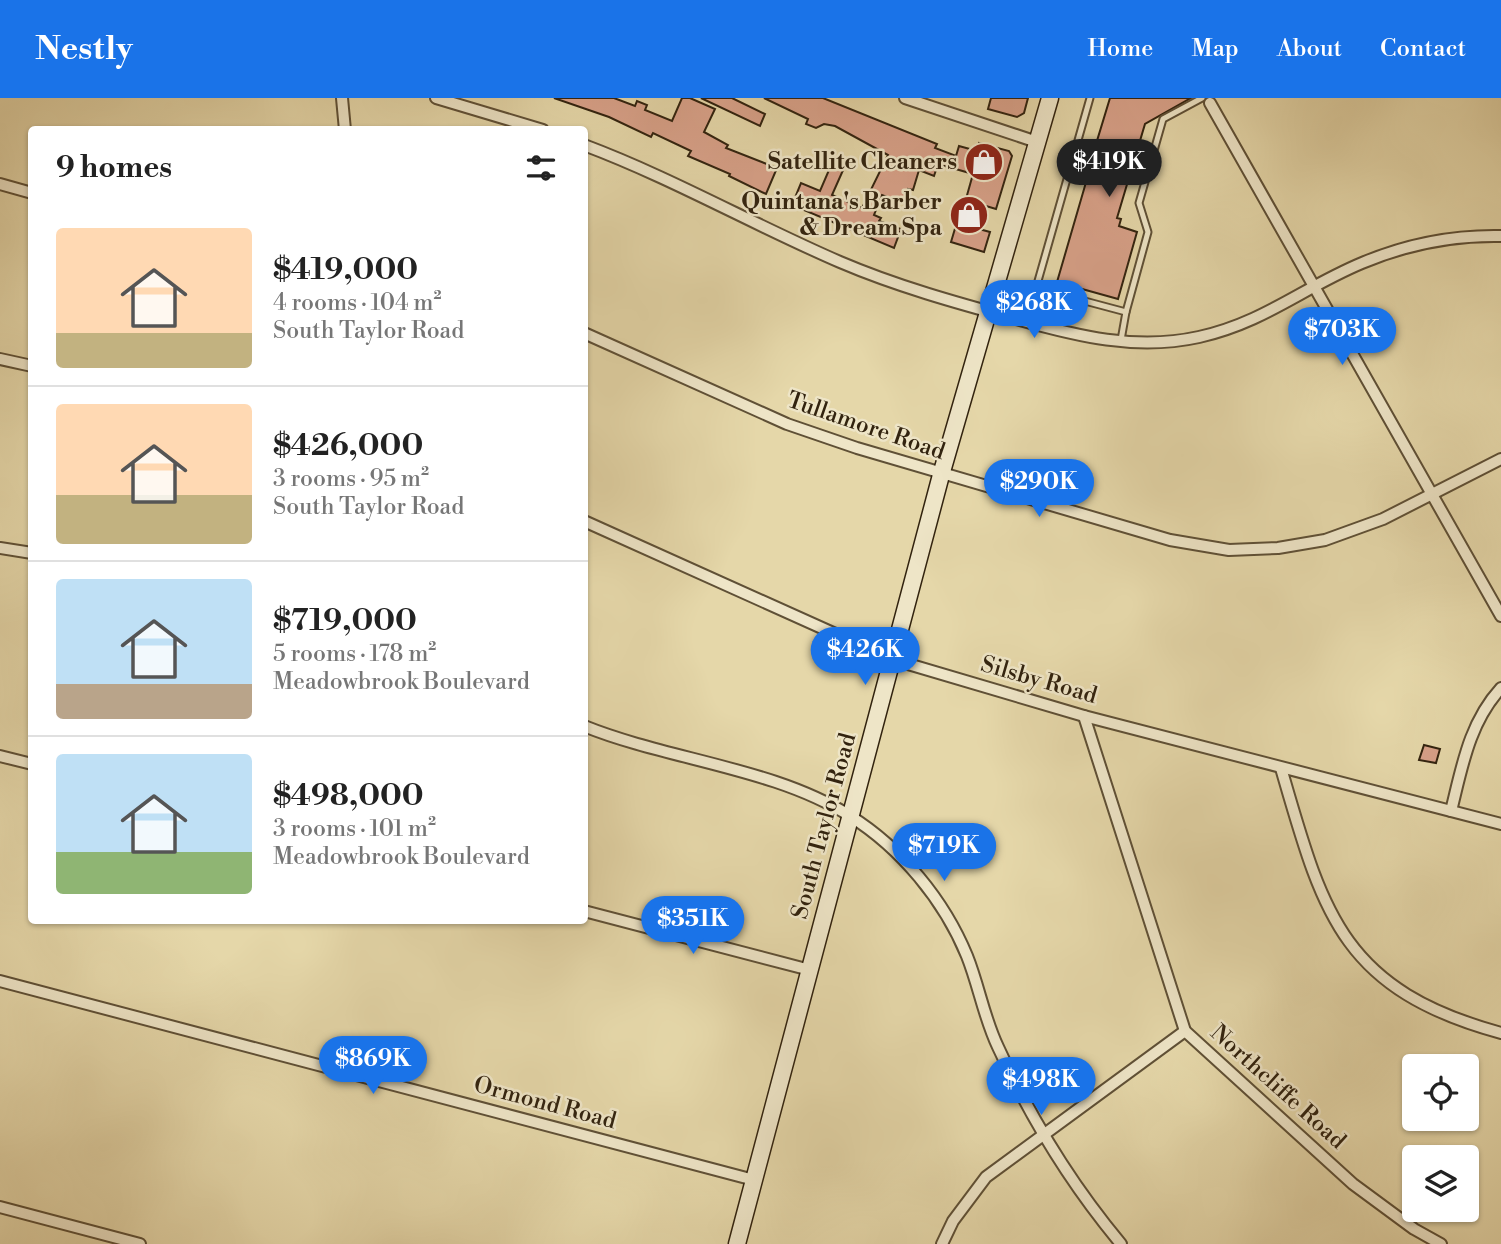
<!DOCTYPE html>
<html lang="en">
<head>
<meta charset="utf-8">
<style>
	body { margin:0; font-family:"Libre Bodoni",serif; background:#f6f6f6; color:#222; height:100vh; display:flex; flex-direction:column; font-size:26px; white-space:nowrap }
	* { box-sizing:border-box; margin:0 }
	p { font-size:23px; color:#767676 }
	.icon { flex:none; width:38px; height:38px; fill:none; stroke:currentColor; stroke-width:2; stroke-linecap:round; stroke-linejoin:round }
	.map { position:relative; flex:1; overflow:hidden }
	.sheet { position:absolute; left:28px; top:28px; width:560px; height:798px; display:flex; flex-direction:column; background:#fff; border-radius:7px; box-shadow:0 2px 5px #0004 }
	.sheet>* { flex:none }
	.tools { position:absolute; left:1402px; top:956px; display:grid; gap:14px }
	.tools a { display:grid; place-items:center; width:77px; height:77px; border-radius:7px; background:#fff; box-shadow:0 2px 5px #0004; font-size:35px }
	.price { position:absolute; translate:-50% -60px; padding:0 16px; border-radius:24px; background:#1a73e8; color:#fff; font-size:23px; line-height:46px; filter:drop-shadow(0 2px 4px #0008) }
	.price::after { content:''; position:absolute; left:50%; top:42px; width:21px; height:16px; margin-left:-10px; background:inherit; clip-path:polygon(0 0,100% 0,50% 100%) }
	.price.active { background:#222; color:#fff }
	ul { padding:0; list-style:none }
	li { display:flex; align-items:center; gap:21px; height:175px; padding:0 28px }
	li+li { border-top:2px solid #e0e0e0 }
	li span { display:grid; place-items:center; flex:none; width:196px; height:140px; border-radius:7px; color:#555 }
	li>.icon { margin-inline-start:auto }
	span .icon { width:84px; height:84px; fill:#fffc; stroke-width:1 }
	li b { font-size:30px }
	h2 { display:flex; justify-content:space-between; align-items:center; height:84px; padding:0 28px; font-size:30px }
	header { display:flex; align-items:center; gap:42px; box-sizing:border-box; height:98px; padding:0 35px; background:#1a73e8; color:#fff }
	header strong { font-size:33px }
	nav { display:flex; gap:38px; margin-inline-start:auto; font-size:24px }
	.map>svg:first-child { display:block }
	.building { fill:#d8a189; stroke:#32230f; stroke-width:2 }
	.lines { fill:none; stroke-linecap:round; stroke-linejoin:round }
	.lane-casing { stroke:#5f5036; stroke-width:9 }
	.street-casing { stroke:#5f5036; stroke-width:14 }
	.secondary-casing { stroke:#32230f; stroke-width:19 }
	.lane { stroke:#eee5c7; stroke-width:5 }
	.street { stroke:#eee5c7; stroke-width:10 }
	.secondary { stroke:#eee5c7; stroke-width:16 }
	.labels { text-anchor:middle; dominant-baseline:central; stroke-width:5; stroke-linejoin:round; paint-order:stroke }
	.poi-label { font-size:23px; font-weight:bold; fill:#32230f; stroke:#eee5c7; text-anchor:end }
	.street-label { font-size:23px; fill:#32230f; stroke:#eee5c7 }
</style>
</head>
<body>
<header>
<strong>Nestly</strong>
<nav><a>Home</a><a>Map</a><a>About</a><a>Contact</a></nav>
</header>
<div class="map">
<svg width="1501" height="1146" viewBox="0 0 1501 1146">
	<rect width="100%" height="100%" fill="#e5d7a9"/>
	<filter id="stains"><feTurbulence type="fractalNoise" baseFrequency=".00286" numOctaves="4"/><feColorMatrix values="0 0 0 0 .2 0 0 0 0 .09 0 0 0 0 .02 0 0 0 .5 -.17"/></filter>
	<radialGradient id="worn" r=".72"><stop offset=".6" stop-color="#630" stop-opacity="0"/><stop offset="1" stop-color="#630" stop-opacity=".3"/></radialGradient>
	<g class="building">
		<polygon points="554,0 614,0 635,8 637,3 647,7 645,12 672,23 682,0 690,0 715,11 704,34 728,47 726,50 777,70 766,96 729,78 730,76 688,58 691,53 653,35 651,39 609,19"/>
		<polygon points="701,0 732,0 765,16 760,28"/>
		<polygon points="764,0 823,0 937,46 935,50 956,58 959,48 977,53 979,45 1009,53 1012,58 996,111 986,108 979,131 990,134 984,154 951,144 959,117 955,116 958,106 964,108 973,76 938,66 934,78 919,72 913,92 908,91 903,105 882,97 874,117 881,120 879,123 901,131 894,150 792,107 801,85 820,93 832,65 844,70 832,97 862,110 888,57 835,28 824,26 816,30 806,26 808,21"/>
		<polygon points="991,0 1028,0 1024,15 1017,19 988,11"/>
		<polygon points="1110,0 1191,0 1145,26 1117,120 1121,121 1119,128 1137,134 1118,201 1057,184 1089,74 1085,67 1090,47 1096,46"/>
		<polygon points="1424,647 1440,651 1436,665 1419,662"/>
	</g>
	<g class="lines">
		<g class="lane-casing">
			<g id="lane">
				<polyline points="1090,0 1036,190 1126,214 1121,242"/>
				<polyline points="1126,214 1148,134 1139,105 1163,21 1202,0"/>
			</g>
		</g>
		<g class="street-casing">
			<g id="street">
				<polyline points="342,0 345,32"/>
				<polyline points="436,0 543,32"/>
				<polyline points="905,0 1037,44"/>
				<polyline points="1210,5 1501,518"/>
				<path d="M584 47C672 80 754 127 840 164 896 188 957 205 1016 221 1077 238 1136 253 1199 239 1265 224 1302 190 1362 165 1407 146 1452 137 1501 138"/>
				<polyline points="0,86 32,95"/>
				<polyline points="584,235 787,326 857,350 1170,442 1229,452 1278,450 1325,442 1383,421 1501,361"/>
				<polyline points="0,261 32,268"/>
				<polyline points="584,423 891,561 1084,618 1501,726"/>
				<polyline points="0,450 32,455"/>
				<polyline points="1084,618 1185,933 1353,1086 1414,1131 1441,1146"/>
				<path d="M584 628C668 662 775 670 850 718 901 750 944 802 967 858 979 888 984 920 998 949 1031 1021 1070 1085 1121 1146"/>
				<polyline points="0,658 32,666"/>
				<path d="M1281 670C1323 815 1341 891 1501 935"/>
				<path d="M1451 713C1462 669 1469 625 1501 590"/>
				<polyline points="584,813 810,872"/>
				<polyline points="0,883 754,1082"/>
				<polyline points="0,1109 140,1146"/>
				<polyline points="942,1146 953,1123 986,1079 1185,933"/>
			</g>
		</g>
		<g class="secondary-casing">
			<polyline id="secondary" points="737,1146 941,377 1050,0"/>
		</g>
		<use href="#lane" class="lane"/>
		<use href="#street" class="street"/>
		<use href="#secondary" class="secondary"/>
	</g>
	<defs>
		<g id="shop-disc" transform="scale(2.0125)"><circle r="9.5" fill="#8f2418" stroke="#eee5c7"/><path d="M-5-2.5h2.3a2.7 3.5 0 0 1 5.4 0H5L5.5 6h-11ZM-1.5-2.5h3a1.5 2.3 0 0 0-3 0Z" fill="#fff"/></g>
	</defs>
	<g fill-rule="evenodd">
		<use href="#shop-disc" x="984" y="64"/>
		<use href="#shop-disc" x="969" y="117"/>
	</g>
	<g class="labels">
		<g class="poi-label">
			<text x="957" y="64">Satellite Cleaners</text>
			<text x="942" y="104">Quintana's Barber<tspan x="942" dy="26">&amp; Dream Spa</tspan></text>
		</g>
		<g class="street-label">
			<text transform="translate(866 328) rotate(19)">Tullamore Road</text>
			<text transform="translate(1039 582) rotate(16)">Silsby Road</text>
			<text transform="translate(824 728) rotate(-75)">South Taylor Road</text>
			<text transform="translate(1278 989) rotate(42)">Northcliffe Road</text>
			<text transform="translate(545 1005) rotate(15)">Ormond Road</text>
		</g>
	</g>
	<rect width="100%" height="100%" filter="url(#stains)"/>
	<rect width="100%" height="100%" fill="url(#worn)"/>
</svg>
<div class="tools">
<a><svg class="icon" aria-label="locate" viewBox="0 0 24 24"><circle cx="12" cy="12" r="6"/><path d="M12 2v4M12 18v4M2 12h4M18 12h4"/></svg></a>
<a><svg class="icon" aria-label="layers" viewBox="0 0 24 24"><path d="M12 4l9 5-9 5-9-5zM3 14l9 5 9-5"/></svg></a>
</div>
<b class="price active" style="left:1109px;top:101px">$419K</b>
<b class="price" style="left:1034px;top:242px">$268K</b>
<b class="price" style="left:1342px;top:269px">$703K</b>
<b class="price" style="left:1039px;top:421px">$290K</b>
<b class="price" style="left:865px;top:589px">$426K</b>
<b class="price" style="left:944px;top:785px">$719K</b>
<b class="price" style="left:693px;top:858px">$351K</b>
<b class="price" style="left:373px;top:998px">$869K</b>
<b class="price" style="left:1041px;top:1019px">$498K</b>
<section class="sheet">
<h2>9 homes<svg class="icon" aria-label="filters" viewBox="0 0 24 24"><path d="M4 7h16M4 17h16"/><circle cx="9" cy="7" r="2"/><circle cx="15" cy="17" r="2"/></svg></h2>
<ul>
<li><span style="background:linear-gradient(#ffd9b3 75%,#c2b280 0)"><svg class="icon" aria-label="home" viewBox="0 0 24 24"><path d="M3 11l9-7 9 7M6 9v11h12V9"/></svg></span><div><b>$419,000</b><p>4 rooms · 104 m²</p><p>South Taylor Road</p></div></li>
<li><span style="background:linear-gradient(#ffd9b3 65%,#c2b280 0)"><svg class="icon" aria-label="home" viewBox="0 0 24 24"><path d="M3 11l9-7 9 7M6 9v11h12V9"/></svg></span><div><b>$426,000</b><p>3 rooms · 95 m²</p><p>South Taylor Road</p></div></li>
<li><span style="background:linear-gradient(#bfe0f5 75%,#b9a48a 0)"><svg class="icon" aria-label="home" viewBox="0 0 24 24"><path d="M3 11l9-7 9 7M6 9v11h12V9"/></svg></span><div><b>$719,000</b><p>5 rooms · 178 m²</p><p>Meadowbrook Boulevard</p></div></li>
<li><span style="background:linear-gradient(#bfe0f5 70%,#8fb573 0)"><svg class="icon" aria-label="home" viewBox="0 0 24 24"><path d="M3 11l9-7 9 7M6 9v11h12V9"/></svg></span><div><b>$498,000</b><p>3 rooms · 101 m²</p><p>Meadowbrook Boulevard</p></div></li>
</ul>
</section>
</div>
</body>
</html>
